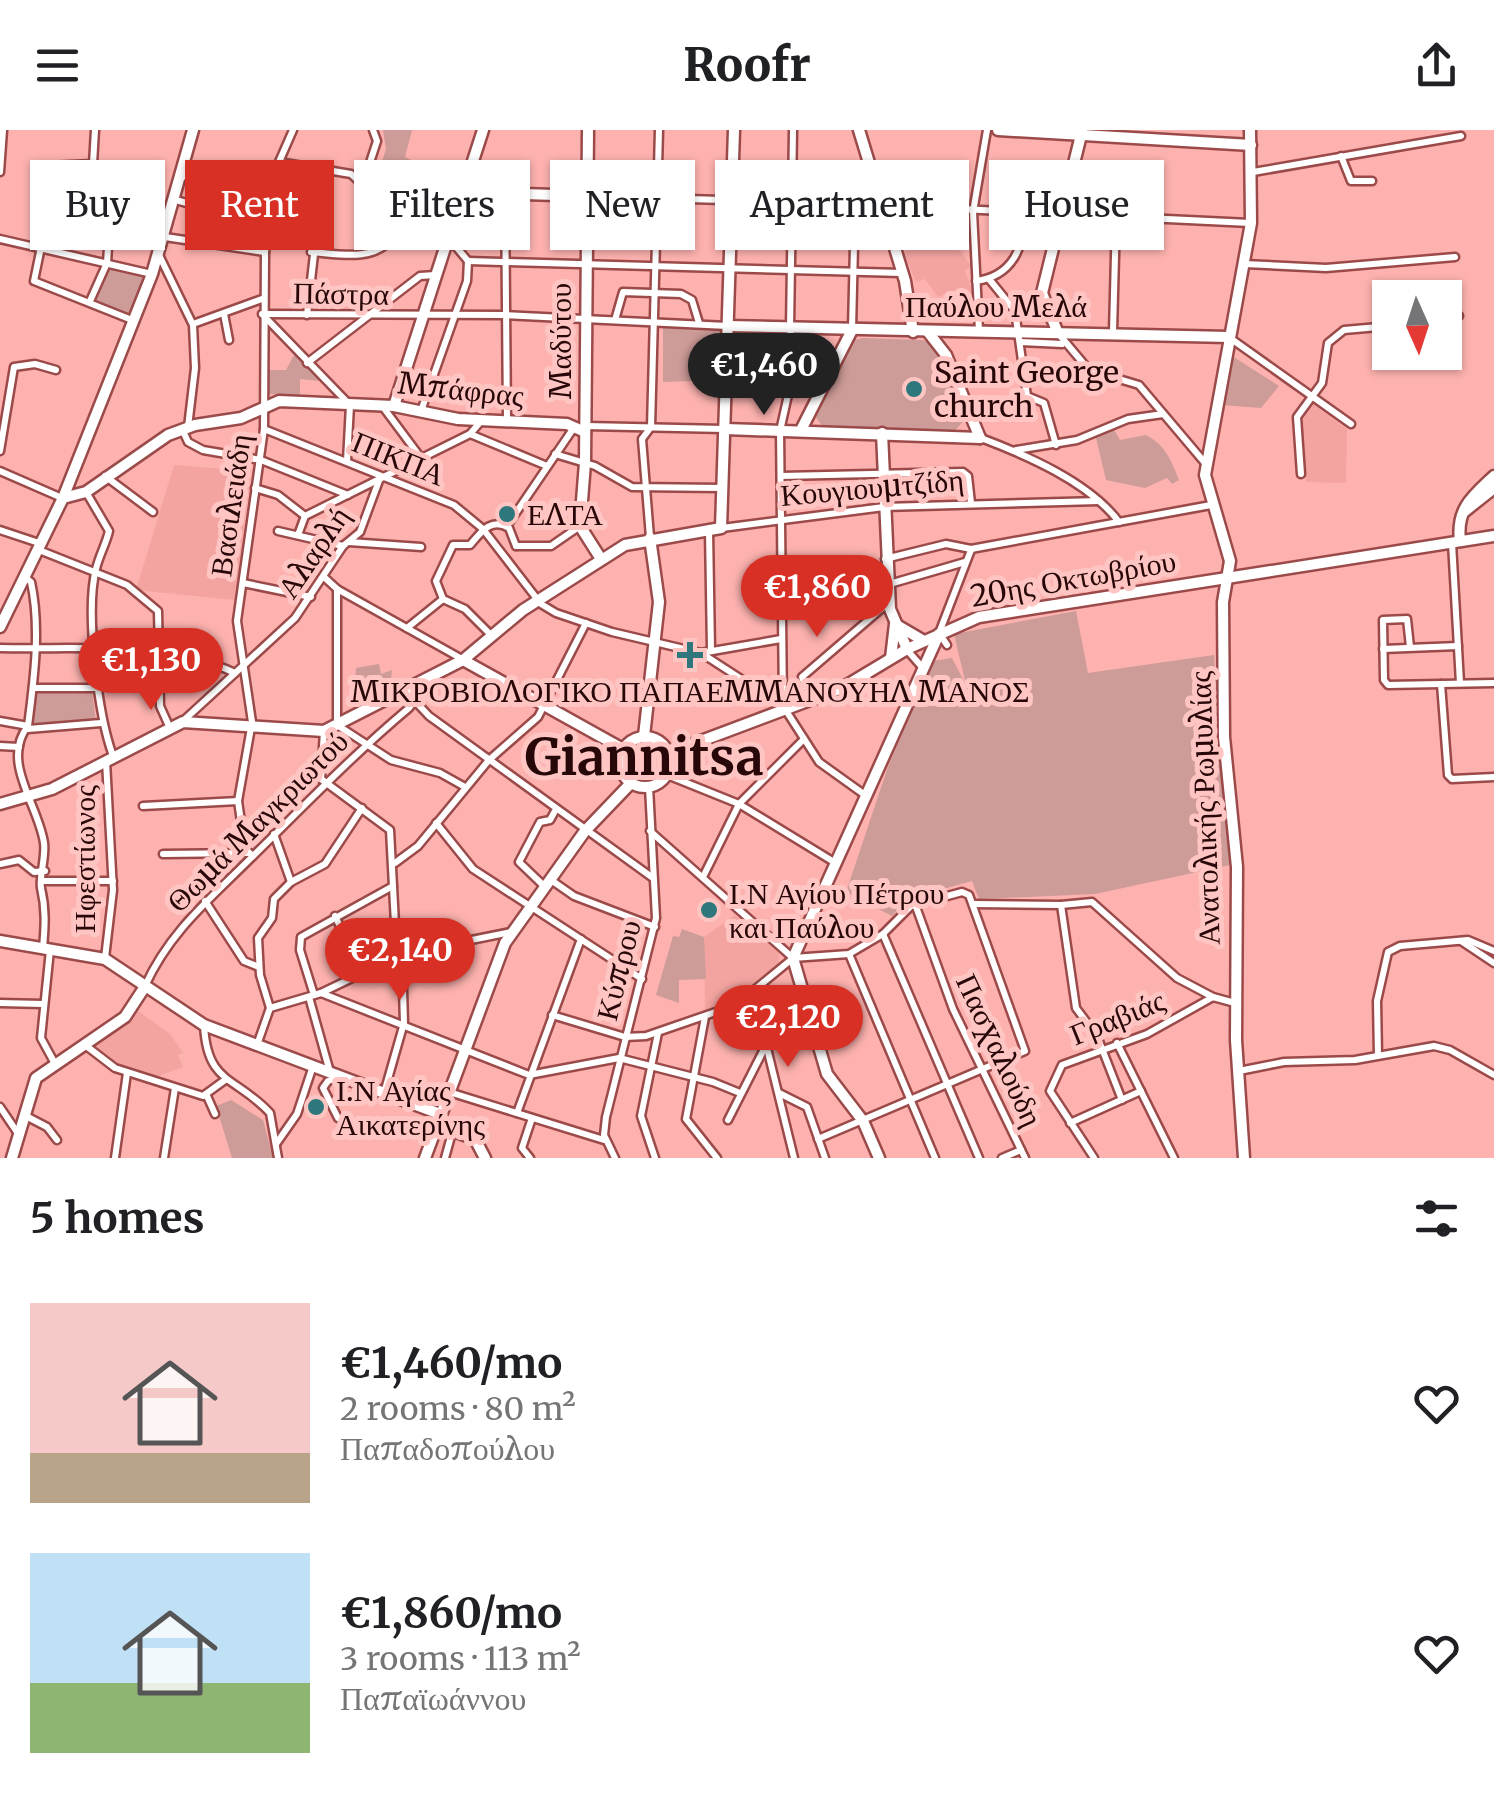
<!DOCTYPE html>
<html lang="en">
<head>
<meta charset="utf-8">
<style>
	body { margin:0; font-family:Merriweather,serif; background:#f2f2f2; color:#202124; height:100vh; display:flex; flex-direction:column; font-size:38px; white-space:nowrap }
	* { box-sizing:border-box; margin:0 }
	p { font-size:32px; color:#757577 }
	.icon { flex:none; width:55px; height:55px; fill:none; stroke:currentColor; stroke-width:2; stroke-linecap:round; stroke-linejoin:round }
	.map { position:relative; height:1028px; overflow:hidden }
	.panel { display:flex; flex-direction:column; background:#fff; flex:1 }
	.panel>* { flex:none }
	.top-card { position:absolute; left:30px; top:30px; width:1435px; height:90px; display:flex; gap:20px }
	.needle { width:65px; rotate:177deg }
	.fabs { position:absolute; left:1372px; top:150px; display:grid; gap:20px }
	.fabs a { display:grid; place-items:center; width:90px; height:90px; border-radius:0px; background:#fff; box-shadow:0 2px 8px #0004; font-size:50px }
	.price { position:absolute; translate:-50% -85px; padding:0 22px; border-radius:35px; background:#d93025; color:#fff; font-size:32px; line-height:65px; filter:drop-shadow(0 2px 5px #0008) }
	.price::after { content:''; position:absolute; left:50%; top:60px; width:30px; height:22px; margin-left:-15px; background:inherit; clip-path:polygon(0 0,100% 0,50% 100%) }
	.price.selected { background:#222; color:#fff }
	ul { padding:0; list-style:none }
	li { display:flex; align-items:center; gap:30px; height:250px; padding:0 30px }
	li span { display:grid; place-items:center; flex:none; width:280px; height:200px; border-radius:0px; color:#555 }
	li>.icon { margin-inline-start:auto }
	span .icon { width:120px; height:120px; fill:#fffc; stroke-width:1 }
	li b { font-size:42px }
	h2 { display:flex; justify-content:space-between; align-items:center; height:120px; padding:0 30px; font-size:42px }
	.tag { padding:0 35px; border-radius:0px; background:#fff; box-shadow:0 2px 8px #0004; font-size:35px; line-height:90px }
	.tag.selected { background:#d93025; color:#fff }
	header { display:flex; justify-content:space-between; align-items:center; height:130px; padding:0 30px; background:#fff; font-size:45px; font-weight:800 }
	.map>svg:first-child { display:block }
	.built { fill:#f3a4a1 }
	.green { fill:#cd9b98 }
	.lines { fill:none; stroke-linecap:round; stroke-linejoin:round }
	.street-casing { stroke:#9b4a49; stroke-width:11 }
	.secondary-casing { stroke:#9b4a49; stroke-width:15 }
	.street { stroke:#fff; stroke-width:6 }
	.secondary { stroke:#fff; stroke-width:10 }
	.poi-dot { fill:#2e777d; stroke:#fec5c2; stroke-width:4 }
	.labels { text-anchor:middle; dominant-baseline:central; stroke-width:10; stroke-linejoin:round; paint-order:stroke }
	.street-label { font-size:30px; fill:#270708; stroke:#fec5c2 }
	.poi-label { font-size:30px; fill:#270708; stroke:#fec5c2; text-anchor:start }
	.town-label { font-size:50px; font-weight:bold; fill:#270708; stroke:#fec5c2 }
</style>
</head>
<body>
<header><svg class="icon" aria-label="menu" viewBox="0 0 24 24"><path d="M4 6h16M4 12h16M4 18h16"/></svg>Roofr<svg class="icon" aria-label="share" viewBox="0 0 24 24"><path d="M12 15V3M7 8l5-5 5 5M5 13v7h14v-7"/></svg></header>
<div class="map">
<svg width="1494" height="1028" viewBox="0 0 1494 1028">
	<rect width="100%" height="100%" fill="#fdb2af"/>
	<g class="built">
		<polygon points="920,103 933,116 940,109 948,119 956,115 971,136 965,141 973,162 955,171 950,162 938,167 925,149 916,152 903,122 922,114"/>
		<polygon points="1311,273 1347,299 1346,353 1306,352 1301,289"/>
		<polygon points="174,335 251,341 235,470 136,460"/>
		<polygon points="735,785 779,823 778,835 736,868 705,880 704,807"/>
		<polygon points="138,881 170,904 183,923 178,925 183,937 153,948 117,936 92,915"/>
	</g>
	<g class="green">
		<polygon points="383,0 412,0 405,27 457,53 446,90 389,73 374,58 386,19"/>
		<polygon points="107,133 152,144 132,190 90,171"/>
		<polygon points="663,189 721,190 721,221 694,221 693,251 663,252"/>
		<polygon points="863,208 923,210 933,216 966,288 953,303 824,298 813,284 847,219 854,210"/>
		<polygon points="296,221 320,251 300,249 300,265 269,264 269,240 286,240"/>
		<polygon points="1229,224 1279,256 1261,278 1221,275"/>
		<path d="M1113 298 1120 310 1146 305C1166 316 1171 330 1179 350L1172 354 1167 348 1145 358 1106 350 1096 308Z"/>
		<polygon points="1076,481 1088,543 1214,525 1230,735 1095,764 979,769 972,751 907,769 892,786 846,762 888,637 933,531 952,528 966,555 954,504"/>
		<polygon points="379,534 381,544 392,540 390,559 354,577 356,538"/>
		<polygon points="92,560 96,592 33,596 35,561"/>
		<polygon points="682,799 704,807 706,849 679,850 679,873 656,865 673,806 679,807"/>
		<polygon points="231,970 263,990 273,1028 232,1028 216,976"/>
	</g>
	<g class="lines">
		<g class="street-casing">
			<g id="street">
				<polyline points="95,0 93,34 47,36 43,40 41,117 34,151 132,190"/>
				<polyline points="1341,26 1351,51 1372,51"/>
				<polyline points="279,32 351,44 386,76 442,100 468,131"/>
				<polyline points="0,42 3,0"/>
				<polyline points="1253,42 1461,6"/>
				<polyline points="181,46 275,60"/>
				<polyline points="363,54 377,11 373,0"/>
				<polyline points="505,63 507,289"/>
				<polyline points="588,66 855,74 1250,93"/>
				<polyline points="176,70 270,97"/>
				<polyline points="165,107 265,122"/>
				<polyline points="0,109 152,144"/>
				<path d="M311 122C339 124 372 132 392 109L395 80"/>
				<polyline points="159,125 193,195 195,238 188,297"/>
				<polyline points="468,131 902,143"/>
				<polyline points="1244,134 1326,138 1455,127"/>
				<polyline points="989,149 1015,181 1027,266 1044,273 1056,315"/>
				<path d="M976 151C1014 146 1022 117 1028 84"/>
				<polyline points="90,171 107,133 110,86"/>
				<polyline points="224,184 229,210"/>
				<polyline points="262,184 505,185 727,196"/>
				<polyline points="263,185 350,275 347,331"/>
				<polyline points="307,185 324,38"/>
				<polyline points="1445,188 1459,186"/>
				<polyline points="615,190 623,162 681,164 692,170 699,193"/>
				<polyline points="193,194 262,169"/>
				<polyline points="852,199 855,74"/>
				<polyline points="979,201 973,82 987,0"/>
				<polyline points="1057,202 1089,240 1139,255 1205,333"/>
				<polyline points="1113,202 1116,87"/>
				<polyline points="1230,208 1351,294"/>
				<polyline points="1021,212 1062,214"/>
				<polyline points="307,233 420,146 435,145"/>
				<polyline points="383,277 421,328"/>
				<polyline points="421,281 467,151 468,131"/>
				<polyline points="586,296 724,299"/>
				<polyline points="264,299 454,375 483,399 541,474 556,483 612,502 701,523 783,576 819,632 865,665"/>
				<polyline points="183,301 188,312 203,320 261,330 348,365"/>
				<polyline points="470,304 547,336"/>
				<path d="M981 308C1026 325 1089 352 1119 392"/>
				<polyline points="1016,320 1077,310 1128,289 1163,284"/>
				<polyline points="0,321 14,237 35,234 56,240"/>
				<polyline points="555,324 595,336 632,357 722,358"/>
				<polyline points="0,341 62,368"/>
				<polyline points="1301,344 1297,287 1322,253 1328,213 1344,200 1390,196"/>
				<polyline points="105,346 153,382"/>
				<polyline points="781,346 963,342 968,346 971,373"/>
				<polyline points="255,358 278,365 305,386"/>
				<path d="M86 362 109 401C106 414 99 426 96 439 85 481 98 585 113 626"/>
				<polyline points="507,396 573,299"/>
				<polyline points="722,398 884,377 1099,371"/>
				<polyline points="0,400 42,414"/>
				<polyline points="278,401 343,416"/>
				<polyline points="709,401 711,520"/>
				<polyline points="298,405 305,386 470,304 482,290"/>
				<polyline points="650,407 642,309 651,297 659,0"/>
				<polyline points="349,412 421,417"/>
				<polyline points="1452,413 1460,553"/>
				<polyline points="516,416 551,416 580,396"/>
				<polyline points="39,420 127,455 158,481 160,576 169,596"/>
				<polyline points="885,429 946,414 971,419 1211,375"/>
				<polyline points="324,447 337,459 462,529"/>
				<path d="M26 448 31 452C41 497 34 550 28 596 0 631 39 676 44 713 46 727 39 747 41 758 46 779 45 796 43 818"/>
				<polyline points="243,453 311,467"/>
				<polyline points="337,459 337,595 391,630 440,643 465,657"/>
				<polyline points="443,469 465,479 492,506"/>
				<polyline points="783,485 965,432"/>
				<path d="M407 498 443 469 436 451 453 415H470C481 402 491 387 509 398L516 416"/>
				<polyline points="947,515 939,503 971,420"/>
				<polyline points="1410,517 1407,489 1383,490 1384,550 1388,555 1494,553"/>
				<path d="M0 518C76 520 166 510 235 543"/>
				<polyline points="1383,519 1458,516"/>
				<polyline points="907,520 922,537"/>
				<polyline points="701,523 781,509"/>
				<polyline points="865,545 873,557 906,573"/>
				<polyline points="1441,554 1448,645 1452,649 1494,647"/>
				<polyline points="33,558 96,558"/>
				<polyline points="810,569 802,547 888,473"/>
				<polyline points="415,571 429,586 653,748"/>
				<polyline points="783,575 780,301 794,238 790,198 793,0"/>
				<polyline points="0,591 28,596"/>
				<polyline points="183,591 295,488 343,416 360,402 380,348"/>
				<polyline points="28,599 101,593"/>
				<polyline points="324,601 321,649 390,700 395,794 402,824 404,893 384,963"/>
				<polyline points="0,616 19,617"/>
				<polyline points="667,645 739,674 834,732"/>
				<polyline points="143,676 238,671"/>
				<polyline points="436,693 473,739 642,849"/>
				<polyline points="650,701 793,828 849,824 883,804 911,776 962,762 969,765 1025,921 818,1009"/>
				<polyline points="274,704 291,752"/>
				<polyline points="163,724 247,723"/>
				<polyline points="253,726 245,719 238,671 252,592 237,491 264,299 265,122 279,32 293,0"/>
				<polyline points="395,733 418,716 489,630 538,587 586,493"/>
				<polyline points="0,734 19,730 34,742 45,741"/>
				<polyline points="704,745 739,674 804,609"/>
				<polyline points="551,750 574,766 655,797"/>
				<polyline points="42,751 113,751"/>
				<polyline points="544,756 519,732 540,692 550,690 555,681"/>
				<polyline points="205,771 244,831 259,837"/>
				<polyline points="915,774 953,879 1025,1028"/>
				<polyline points="973,774 1061,775"/>
				<polyline points="335,786 362,842"/>
				<polyline points="883,804 979,1028"/>
				<polyline points="1461,811 1494,833"/>
				<polyline points="50,820 41,908 54,932"/>
				<polyline points="849,824 935,1028"/>
				<polyline points="105,828 113,760 106,631"/>
				<path d="M145 856C170 801 210 769 252 727 304 676 353 625 409 578L416 568 409 556"/>
				<polyline points="753,861 794,1028"/>
				<polyline points="321,863 529,945 619,928 713,952 740,963"/>
				<polyline points="314,865 300,820 301,807 393,756"/>
				<polyline points="309,867 330,942"/>
				<polyline points="0,873 43,874"/>
				<polyline points="270,878 260,845 258,808 272,788 274,769 291,752 325,734 362,678"/>
				<polyline points="552,885 625,907 646,906 736,875 792,829"/>
				<polyline points="705,887 686,989 717,1028"/>
				<path d="M204 895C207 955 236 946 270 983L278 1028"/>
				<polyline points="1117,913 1174,1028"/>
				<polyline points="85,915 115,938 203,966 225,950"/>
				<polyline points="257,915 270,878 321,863 402,824 511,802"/>
				<polyline points="1378,925 1377,871 1388,822 1400,816 1468,810 1494,821"/>
				<polyline points="1239,941 1284,932 1355,930 1434,916 1450,920 1494,945"/>
				<polyline points="449,962 604,1010"/>
				<polyline points="779,963 807,977 825,1028"/>
				<polyline points="207,966 215,984"/>
				<polyline points="1122,970 1097,906 1076,878 1061,775 1092,772 1177,848 1213,867"/>
				<polyline points="0,977 17,1002"/>
				<polyline points="517,983 581,809"/>
				<polyline points="24,985 47,997 57,1010"/>
				<polyline points="338,988 323,958 328,951 340,947"/>
				<polyline points="728,990 764,919"/>
				<polyline points="1070,993 1141,961"/>
				<polyline points="276,1014 297,984 313,936"/>
				<polyline points="115,1028 127,943"/>
				<polyline points="164,1028 175,958"/>
				<polyline points="445,1028 450,1010"/>
				<polyline points="530,1028 522,1018 532,988"/>
				<polyline points="615,1028 604,1005 606,987 656,788 649,657"/>
				<polyline points="655,1028 641,986 658,903"/>
				<polyline points="1002,1028 1021,1020"/>
				<polyline points="1094,1028 1050,961 1062,935 1147,904 1213,867 1235,873"/>
			</g>
		</g>
		<g class="secondary-casing">
			<g id="secondary">
				<polyline points="588,0 585,333 580,396 601,429"/>
				<polyline points="859,0 905,151 913,202"/>
				<polyline points="998,0 1251,15"/>
				<polyline points="463,62 587,66"/>
				<polyline points="727,196 1229,207"/>
				<polyline points="1057,201 1042,163 1082,1"/>
				<polyline points="928,202 946,225 980,308"/>
				<polyline points="394,276 483,0"/>
				<polyline points="725,299 980,308"/>
				<polyline points="801,300 852,200"/>
				<polyline points="882,303 890,479 907,519"/>
				<polyline points="63,368 86,362 168,305 195,295 241,288 279,271 394,276 458,289 567,294 585,302"/>
				<polyline points="1465,381 1494,358"/>
				<path d="M1460 411C1456 378 1473 366 1494 346"/>
				<polyline points="0,497 63,368 152,144 193,0"/>
				<polyline points="891,528 895,494 924,511"/>
				<polyline points="463,530 623,619"/>
				<polyline points="644,606 659,472 650,408"/>
				<circle cx="645" cy="632" r="25"/>
				<polyline points="669,623 842,558 907,519 979,487 1494,406"/>
				<polyline points="0,674 52,659 183,592 324,601 463,530 523,480 625,415 721,398 734,0"/>
				<polyline points="0,811 105,829 204,895 440,984"/>
				<polyline points="437,995 475,1009 485,1028"/>
				<polyline points="12,1028 36,948 125,887 144,858"/>
				<polyline points="425,1028 505,813 585,701 631,653"/>
				<polyline points="879,1028 863,991 827,944 793,828 939,504"/>
				<polyline points="1244,1028 1236,910 1237,737 1224,607 1223,472 1230,431 1205,345 1251,93 1250,0"/>
			</g>
		</g>
		<use href="#street" class="street"/>
		<use href="#secondary" class="secondary"/>
	</g>
	<g class="poi-dot">
		<circle cx="914" cy="259" r="10"/>
		<circle cx="507" cy="384" r="10"/>
		<path d="M685 510h10v10h10v10h-10v10h-10v-10h-10v-10h10z"/>
		<circle cx="709" cy="780" r="10"/>
		<circle cx="316" cy="977" r="10"/>
	</g>
	<g class="labels">
		<g class="street-label">
			<text transform="translate(341 163) rotate(1)">Πάστρα</text>
			<text x="996" y="176">Παύλου Μελά</text>
			<text transform="translate(560 211) rotate(-90)">Μαδύτου</text>
			<text transform="translate(461 259) rotate(6)">Μπάφρας</text>
			<text transform="translate(399 328) rotate(22)">ΠΙΚΠΑ</text>
			<text transform="translate(872 357) rotate(-5)">Κουγιουμτζίδη</text>
			<text transform="translate(230 375) rotate(-82)">Βασιλειάδη</text>
			<text transform="translate(313 422) rotate(-56)">Αλαρλή</text>
			<text transform="translate(1073 448) rotate(-10)">20ης Οκτωβρίου</text>
			<text transform="translate(1204 678) rotate(-92)">Ανατολικής Ρωμυλίας</text>
			<text transform="translate(257 691) rotate(-45)">Θωμά Μαγκριωτού</text>
			<text transform="translate(84 729) rotate(-90)">Ηφεστίωνος</text>
			<text transform="translate(618 840) rotate(-76)">Κύπρου</text>
			<text transform="translate(1117 887) rotate(-22)">Γραβιάς</text>
			<text transform="translate(1000 920) rotate(65)">Πασχαλούδη</text>
		</g>
		<g class="poi-label">
			<text x="934" y="242">Saint George<tspan x="934" dy="34">church</tspan></text>
			<text x="527" y="384">ΕΛΤΑ</text>
			<text x="690" y="561" text-anchor="middle">ΜΙΚΡΟΒΙΟΛΟΓΙΚΟ ΠΑΠΑΕΜΜΑΝΟΥΗΛ ΜΑΝΟΣ</text>
			<text x="729" y="763">Ι.Ν Αγίου Πέτρου<tspan x="729" dy="34">και Παύλου</tspan></text>
			<text x="336" y="960">Ι.Ν Αγίας<tspan x="336" dy="34">Αικατερίνης</tspan></text>
		</g>
		<g class="town-label">
			<text x="644" y="627">Giannitsa</text>
		</g>
	</g>
</svg>
<div class="fabs">
<a><svg class="needle" viewBox="-14 -14 28 28"><path d="M0-13l5 13h-10z" fill="#e53935"/><path d="M0 13l5-13h-10z" fill="#757577"/></svg></a>
</div>
<b class="price selected" style="left:764px;top:288px">€1,460</b>
<b class="price" style="left:817px;top:510px">€1,860</b>
<b class="price" style="left:151px;top:583px">€1,130</b>
<b class="price" style="left:400px;top:873px">€2,140</b>
<b class="price" style="left:788px;top:940px">€2,120</b>
<div class="top-card">
<a class="tag">Buy</a>
<a class="tag selected">Rent</a>
<a class="tag">Filters</a>
<a class="tag">New</a>
<a class="tag">Apartment</a>
<a class="tag">House</a>
</div>
</div>
<section class="panel">
<h2>5 homes<svg class="icon" aria-label="filters" viewBox="0 0 24 24"><path d="M4 7h16M4 17h16"/><circle cx="9" cy="7" r="2"/><circle cx="15" cy="17" r="2"/></svg></h2>
<ul>
<li><span style="background:linear-gradient(#f6c9c9 75%,#b9a48a 0)"><svg class="icon" aria-label="home" viewBox="0 0 24 24"><path d="M3 11l9-7 9 7M6 9v11h12V9"/></svg></span><div><b>€1,460/mo</b><p>2 rooms · 80 m²</p><p>Παπαδοπούλου</p></div><svg class="icon" aria-label="heart" viewBox="0 0 24 24"><path d="M12 20l-8-8c-3-5 5-10 8-4 3-6 11-1 8 4z"/></svg></li>
<li><span style="background:linear-gradient(#bfe0f5 65%,#8fb573 0)"><svg class="icon" aria-label="home" viewBox="0 0 24 24"><path d="M3 11l9-7 9 7M6 9v11h12V9"/></svg></span><div><b>€1,860/mo</b><p>3 rooms · 113 m²</p><p>Παπαϊωάννου</p></div><svg class="icon" aria-label="heart" viewBox="0 0 24 24"><path d="M12 20l-8-8c-3-5 5-10 8-4 3-6 11-1 8 4z"/></svg></li>
</ul>
</section>
</body>
</html>
